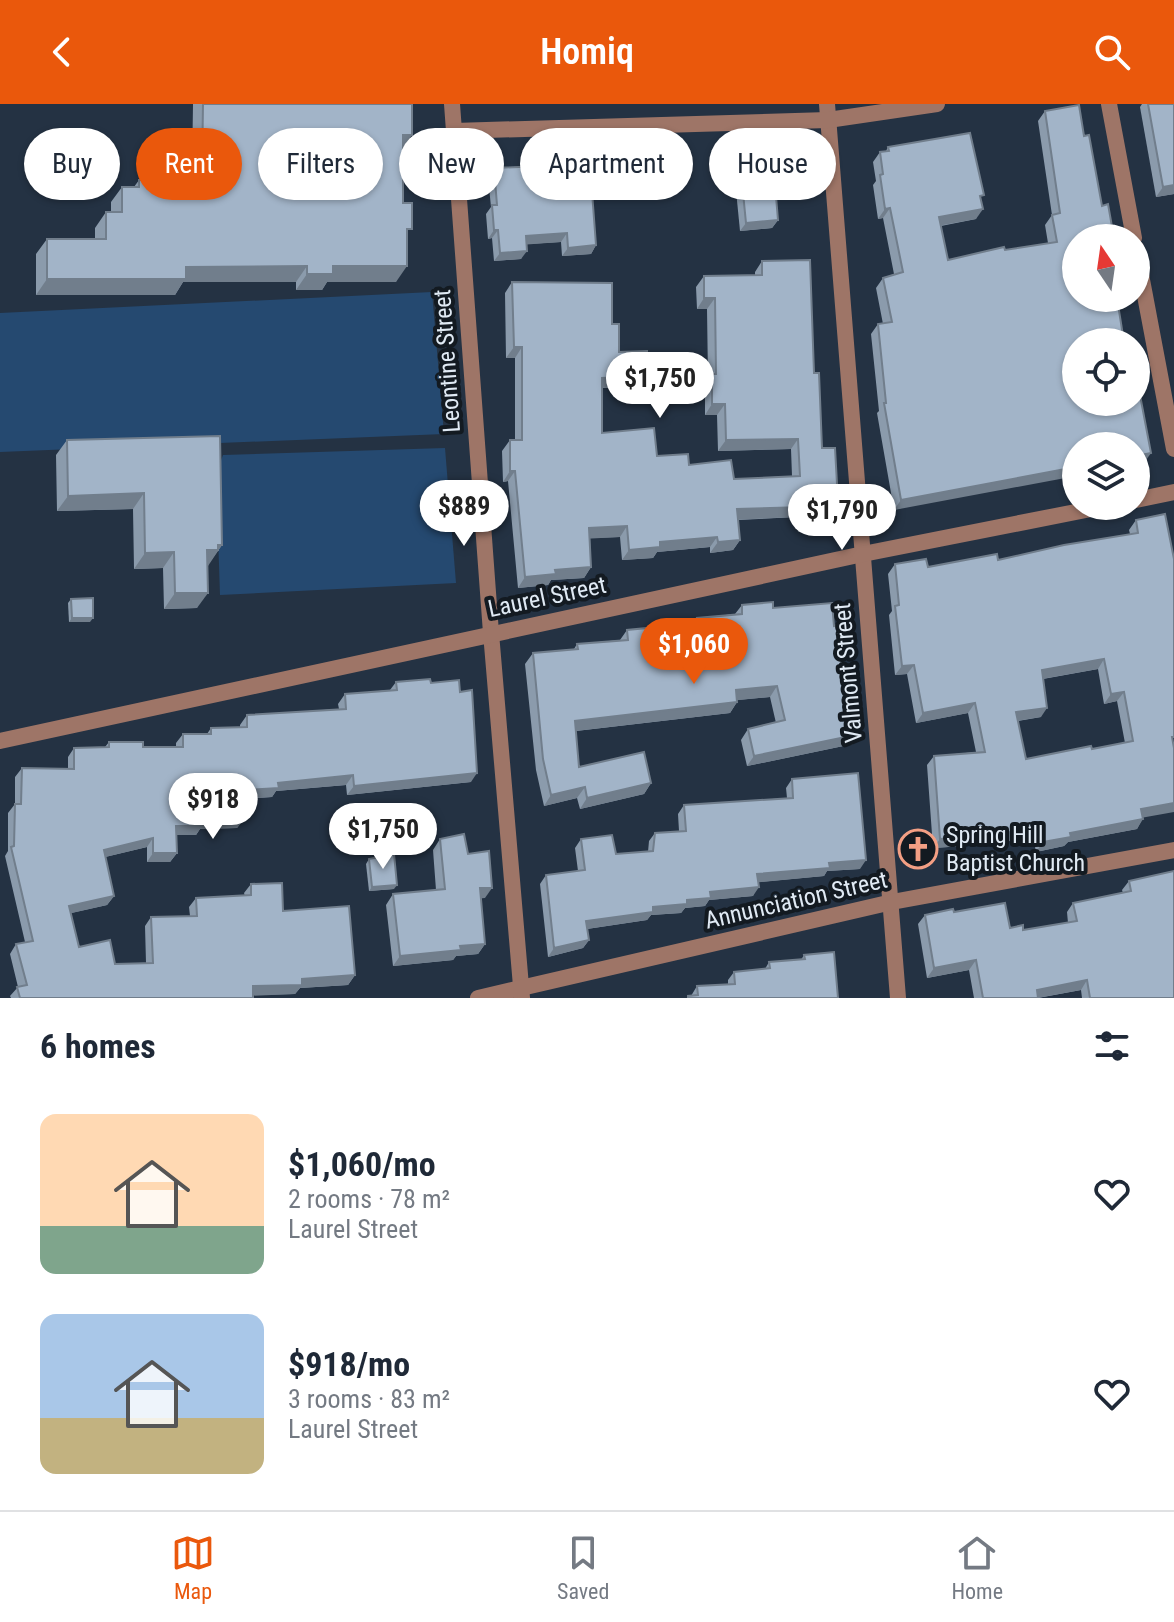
<!DOCTYPE html>
<html lang="en">
<head>
<meta charset="utf-8">
<style>
	body { margin:0; font-family:"Roboto Condensed",sans-serif; background:#f6f6f7; color:#1f2937; height:100vh; display:flex; flex-direction:column; font-size:30px; white-space:nowrap }
	* { box-sizing:border-box; margin:0 }
	p { font-size:26px; color:#747a83 }
	.icon { flex:none; width:44px; height:44px; fill:none; stroke:currentColor; stroke-width:2; stroke-linecap:round; stroke-linejoin:round }
	.map { position:relative; height:894px; overflow:hidden }
	.side { display:flex; flex-direction:column; background:#fff; flex:1 }
	.side>* { flex:none }
	.top-card { position:absolute; left:24px; top:24px; width:1126px; height:72px; display:flex; gap:16px }
	.needle { width:52px; rotate:347deg }
	.buttons { position:absolute; left:1062px; top:120px; display:grid; gap:16px }
	.buttons a { display:grid; place-items:center; width:88px; height:88px; border-radius:50%; background:#fff; box-shadow:0 2px 6px #0004; font-size:40px }
	.price { position:absolute; translate:-50% -68px; padding:0 18px; border-radius:28px; background:#fff; color:#222; font-size:26px; line-height:52px; filter:drop-shadow(0 2px 4px #0008) }
	.price::after { content:''; position:absolute; left:50%; top:48px; width:24px; height:18px; margin-left:-12px; background:inherit; clip-path:polygon(0 0,100% 0,50% 100%) }
	.price.active { background:#ea580c; color:#fff }
	ul { padding:0; list-style:none }
	li { display:flex; align-items:center; gap:24px; height:200px; padding:0 40px }
	li span { display:grid; place-items:center; flex:none; width:224px; height:160px; border-radius:16px; color:#555 }
	li>.icon { margin-inline-start:auto }
	span .icon { width:96px; height:96px; fill:#fffc; stroke-width:1 }
	li b { font-size:34px }
	h2 { display:flex; justify-content:space-between; align-items:center; height:96px; padding:0 40px; font-size:34px }
	.tag { padding:0 28px; border-radius:36px; background:#fff; box-shadow:0 2px 6px #0004; font-size:28px; line-height:72px }
	.tag.active { background:#ea580c; color:#fff }
	header { display:flex; justify-content:space-between; align-items:center; height:104px; padding:0 40px; background:#ea580c; color:#fff; font-size:36px; font-weight:600 }
	.dock { display:flex; justify-content:space-around; align-items:center; height:112px; border-top:2px solid #e0e1e3; background:#fff; font-size:22px; color:#747a83 }
	.dock a { display:grid; justify-items:center; gap:4px }
	.dock .active { color:#ea580c }
	.map>svg:first-child { display:block }
	.green { fill:#254970 }
	.lines { fill:none; stroke-linecap:round; stroke-linejoin:round }
	.minor { stroke:#9e7567; stroke-width:16 }
	.wall { fill:#8b9bac; fill-rule:evenodd }
	.shaded-wall { fill:#717e8c }
	.building { fill:#a2b4c8; stroke:#717e8c; stroke-width:2; fill-rule:evenodd }
	.labels { text-anchor:middle; dominant-baseline:central; stroke-width:8; stroke-linejoin:round; paint-order:stroke }
	.street-label { font-size:24px; fill:#e0eaf4; stroke:#131a21 }
	.poi-label { font-size:24px; fill:#e0eaf4; stroke:#131a21; text-anchor:start }
</style>
</head>
<body>
<header><svg class="icon" aria-label="back" viewBox="0 0 24 24"><path d="M15 5l-7 7 7 7"/></svg>Homiq<svg class="icon" aria-label="search" viewBox="0 0 24 24"><circle cx="10" cy="10" r="6"/><path d="M15 15l6 6"/></svg></header>
<div class="map">
<svg width="1174" height="894" viewBox="0 0 1174 894">
	<rect width="100%" height="100%" fill="#243243"/>
	<g class="green">
		<polygon points="432,188 444,330 0,348 0,209"/>
		<polygon points="445,344 456,479 220,491 216,370 223,351"/>
	</g>
	<g class="lines">
		<g class="minor">
			<polyline points="452,0 491,529 522,894"/>
			<polyline points="827,0 898,894"/>
			<polyline points="1109,0 1134,134"/>
			<polyline points="454,27 828,16 937,0"/>
			<polyline points="1136,144 1174,345"/>
			<polyline points="1136,396 1174,388"/>
			<polyline points="0,637 863,450 1106,402"/>
			<polyline points="478,894 892,798 1174,746"/>
		</g>
	</g>
	<g class="wall">
		<polygon points="193,0 412,0 403,45 403,99 407,132 396,178 327,178 322,186 296,186 296,178 183,178 175,191 36,191 36,150 47,135 95,135 95,124 106,108 111,108 111,98 122,83 134,83 139,76 143,76 150,66 192,66"/>
		<polygon points="1142,0 1174,0 1174,90 1156,93 1140,3"/>
		<polygon points="1045,7 1076,134 1144,359 1136,360 1136,342 894,406 877,309 879,307 871,230 878,220 883,220 876,184 883,174 894,170 883,114 878,115 873,81 876,77 873,58 880,48 886,47 888,43 981,96 976,115 941,122 948,156 1048,139 1045,121 1052,111 1038,17"/>
		<polygon points="739,48 778,116 772,124 740,127 733,56"/>
		<polygon points="561,50 596,141 591,150 562,152 561,138 527,140 521,155 494,157 492,134 488,135 486,110 491,103 488,73 494,64 556,61 555,59"/>
		<polygon points="762,157 814,269 822,344 838,398 818,427 798,428 797,413 738,416 740,436 733,446 710,449 710,443 657,448 653,454 622,456 620,433 590,434 591,463 584,474 551,476 548,481 518,484 508,377 503,378 502,347 510,336 515,336 515,254 506,254 505,189 512,178 612,220 619,248 641,283 602,284 602,329 657,352 734,375 792,372 791,345 718,347 717,311 705,311 705,281 708,275 707,205 697,205 696,183 704,172 755,171 755,168"/>
		<polygon points="67,336 222,441 207,462 197,504 164,505 163,464 134,465 133,405 57,407 56,351"/>
		<path d="M1165 410 1143 713 1137 725 1068 738 1064 742 1036 748 1033 732 995 740 933 744 927 661 934 652 976 648 968 609 916 619 907 570 895 571 889 511 892 507 888 470 895 460 928 463 998 456 1130 430 1129 426 1136 416ZM1098 565 1104 600 1117 597 1125 639 1092 645 1026 655 1018 617 1041 613 1043 575Z"/>
		<polygon points="71,495 90,518 69,518 68,499"/>
		<polygon points="742,501 773,504 834,522 844,598 860,630 853,640 747,662 741,636 748,625 776,619 770,593 737,596 737,598 730,609 576,627 579,663 651,679 644,690 580,705 577,694 544,702 536,666 525,560 533,549 574,545 577,540 620,536 627,526 693,519 697,514 735,510"/>
		<polygon points="396,578 431,579 471,678 347,691 346,681 276,687 272,693 244,695 244,715 237,724 200,725 196,731 177,731 177,749 170,758 147,758 147,743 105,753 114,792 107,801 71,809 79,843 115,860 146,859 145,822 151,813 190,812 189,803 196,794 245,792 244,789 251,780 355,871 348,881 300,884 295,890 253,891 253,894 11,894 10,892 18,883 10,850 16,840 25,838 5,752 8,747 8,709 15,700 15,673 22,664 68,665 68,653 74,644 105,643 109,638 143,643 176,643 176,639 183,630 207,630 211,624 240,623 240,621 247,611 339,605 338,600 345,590 390,586"/>
		<polygon points="792,675 860,765 827,767 824,772 758,778 753,792 709,796 705,802 685,804 681,809 651,811 647,816 587,825 589,836 583,844 548,853 540,780 546,771 578,767 575,744 581,735 616,750 648,748 649,737 655,729 679,727 678,710 684,701 787,694 786,684"/>
		<polygon points="440,735 468,750 485,794 481,794 485,840 478,850 456,852 453,856 393,862 386,801 393,790 436,786 433,746"/>
		<polygon points="369,755 394,785 369,787 366,760"/>
		<polygon points="1129,777 1174,894 1082,894 1081,886 1038,894 974,894 969,866 927,874 918,820 925,811 1023,826 1068,819 1067,808 1073,799 1123,789 1122,786"/>
		<polygon points="804,851 838,894 687,894 688,892 691,892 697,882 728,880 728,876 734,868 765,865 769,858 801,856"/>
	</g>
	<g class="shaded-wall">
		<polygon points="403,31 412,31 401,47"/>
		<polygon points="1174,81 1174,90 1156,93 1163,83"/>
		<polygon points="890,104 883,114 878,115 885,105"/>
		<polygon points="983,105 976,115 932,123 939,113"/>
		<polygon points="778,116 772,124 740,127 746,119"/>
		<polygon points="494,126 498,126 492,134 488,135"/>
		<polygon points="567,129 561,138 520,141 526,132"/>
		<polygon points="596,141 591,150 562,152 568,144"/>
		<polygon points="527,147 521,155 494,157 500,149"/>
		<polygon points="307,162 296,178 183,178 175,191 36,191 47,175 186,163"/>
		<polygon points="333,162 407,162 396,178 327,178 322,186 296,186 307,170"/>
		<polygon points="704,194 715,194 707,205 697,205"/>
		<polygon points="514,243 522,243 515,254 506,254"/>
		<polygon points="648,272 641,283 594,284 602,274"/>
		<polygon points="712,300 725,300 717,311 705,311"/>
		<polygon points="798,335 791,345 718,347 726,336"/>
		<polygon points="1151,349 1144,359 1136,360 1136,352"/>
		<polygon points="1076,363 1076,372 894,406 901,396"/>
		<polygon points="510,367 515,367 508,377 503,378"/>
		<polygon points="144,389 133,405 57,407 68,392"/>
		<polygon points="804,403 797,413 730,416 737,405"/>
		<polygon points="825,416 818,427 798,428 805,417"/>
		<polygon points="627,422 620,433 582,435 589,424"/>
		<polygon points="717,433 710,443 657,448 653,454 622,456 629,446 660,438"/>
		<polygon points="740,436 733,446 710,449 718,438"/>
		<polygon points="218,441 222,441 208,462 207,446"/>
		<polygon points="174,448 163,464 134,465 145,449"/>
		<polygon points="591,463 584,474 551,476 548,481 518,484 525,473 555,466"/>
		<polygon points="175,489 208,489 197,504 164,505"/>
		<polygon points="72,514 93,514 90,518 69,518"/>
		<polygon points="1104,555 1098,565 1036,576 1042,566"/>
		<polygon points="914,561 907,570 895,571 902,562"/>
		<polygon points="777,582 770,593 729,597 736,586"/>
		<polygon points="1124,588 1117,597 1104,600 1111,590"/>
		<polygon points="737,598 730,609 567,628 575,617"/>
		<polygon points="975,599 968,609 916,619 923,609"/>
		<polygon points="1047,604 1041,613 1010,618 1016,608"/>
		<polygon points="860,630 853,640 747,662 754,652"/>
		<polygon points="477,669 471,678 347,691 354,682"/>
		<polygon points="353,671 346,681 276,687 272,693 238,695 244,686 278,679"/>
		<polygon points="651,679 644,690 580,705 587,694"/>
		<polygon points="585,683 577,694 544,702 551,691"/>
		<polygon points="1174,699 1174,708 1135,715 1141,705"/>
		<polygon points="244,715 237,724 200,725 196,731 170,731 176,722 202,716"/>
		<polygon points="1143,715 1137,725 1068,738 1064,742 1036,748 1043,738 1070,729"/>
		<polygon points="1040,722 1033,732 995,740 933,744 940,735"/>
		<polygon points="153,734 147,743 97,755 104,746"/>
		<polygon points="153,749 177,749 170,758 147,758"/>
		<polygon points="866,756 860,765 827,767 824,772 751,779 757,770 829,759"/>
		<polygon points="397,781 394,785 369,787 372,783"/>
		<polygon points="759,783 753,792 709,796 705,802 685,804 681,809 651,811 647,816 580,826 586,817 687,796 710,788"/>
		<polygon points="480,784 492,784 485,794 473,795"/>
		<polygon points="114,792 107,801 63,811 69,802"/>
		<polygon points="589,836 583,844 548,853 554,844"/>
		<polygon points="485,840 478,850 456,852 453,856 393,862 400,852 460,842"/>
		<polygon points="976,856 969,866 927,874 934,864"/>
		<polygon points="355,871 348,881 300,884 295,890 246,892 253,882 302,875"/>
		<polygon points="1087,876 1081,886 1037,894 1037,886"/>
	</g>
	<g class="building">
		<polygon points="203,0 412,0 412,31 403,31 403,99 412,99 412,125 407,125 407,162 333,162 333,170 307,170 307,162 186,163 186,175 47,175 47,135 106,135 106,108 122,108 122,83 139,83 139,76 150,76 150,66 202,66"/>
		<polygon points="1148,0 1174,0 1174,81 1163,83"/>
		<polygon points="1079,1 1084,32 1089,31 1102,102 1108,100 1114,134 1076,134 1076,194 1117,194 1124,238 1076,238 1076,298 1136,298 1136,270 1151,349 1136,352 1136,342 1076,342 1076,363 901,396 884,299 886,299 878,220 892,218 883,174 903,168 890,104 885,105 880,71 883,70 880,48 889,47 888,43 970,29 984,91 980,92 983,105 939,113 948,156 1004,143 1005,146 1057,138 1052,111 1060,109 1045,7"/>
		<polygon points="772,45 778,116 746,119 739,48"/>
		<polygon points="589,48 596,141 568,144 567,129 526,132 527,147 500,149 498,126 494,126 492,101 497,101 494,64 562,61 561,50"/>
		<polygon points="810,156 814,269 819,269 822,344 835,344 838,398 825,416 805,417 804,403 737,405 740,436 718,438 717,433 660,438 660,443 629,446 627,422 589,424 591,463 555,466 556,470 525,473 515,367 510,367 510,336 522,336 522,243 514,243 512,178 612,179 612,220 619,220 619,248 647,247 648,272 602,274 602,329 654,324 657,352 688,350 689,361 731,356 734,375 800,372 798,335 726,336 725,300 712,300 712,270 716,270 715,194 704,194 704,172 762,171 762,157"/>
		<polygon points="220,332 222,441 218,441 218,446 207,446 208,489 175,489 174,448 145,449 144,389 68,392 67,336"/>
		<path d="M1165 410 1174 455V633H1172L1174 644V699L1141 705 1143 715 1070 729 1071 733 1043 738 1040 722 1001 730 940 735 934 652 985 648 975 599 923 609 914 561 902 562 895 502 899 501 895 460 926 455 928 463 997 450 998 456 1064 441 1138 429 1136 416ZM1104 555 1111 590 1124 588 1133 637 1092 645 1091 642 1026 655 1016 608 1047 604 1042 566Z"/>
		<polygon points="93,494 93,514 72,514 71,495"/>
		<polygon points="773,498 773,504 832,499 834,522 838,521 844,598 858,595 860,630 754,652 748,625 785,616 777,582 736,586 737,598 575,617 579,663 644,648 651,679 587,694 585,683 551,691 543,655 533,549 578,545 577,540 628,536 627,526 698,519 697,514 742,510 742,501"/>
		<polygon points="430,575 431,579 459,576 460,588 472,586 477,669 354,682 353,671 278,679 279,684 244,686 244,715 202,716 202,722 176,722 177,749 153,749 153,734 104,746 114,792 69,802 79,843 110,836 115,860 153,859 151,813 197,812 196,794 251,791 251,780 282,779 283,807 349,802 355,871 302,875 302,881 253,882 253,894 20,894 17,883 27,881 16,840 33,837 11,743 14,742 15,700 21,700 22,664 74,665 74,644 109,643 109,638 143,638 143,643 183,643 183,630 211,630 211,624 247,623 247,611 346,605 345,590 397,586 396,578"/>
		<polygon points="858,669 866,756 829,759 830,764 757,770 759,783 710,788 711,794 687,796 687,800 653,803 653,808 586,817 589,836 554,844 546,771 585,766 581,735 612,731 616,750 653,747 655,729 686,727 684,701 793,694 792,675"/>
		<polygon points="464,730 468,750 489,747 492,784 480,784 485,840 460,842 461,846 400,852 393,790 445,785 440,735"/>
		<polygon points="394,750 397,781 372,783 369,755"/>
		<polygon points="1174,767 1174,894 1090,894 1087,876 1037,886 1038,894 983,894 976,856 934,864 925,811 953,805 954,808 1005,799 1010,824 1023,821 1023,826 1077,817 1073,799 1131,787 1129,777"/>
		<polygon points="834,848 838,894 688,894 688,892 698,891 697,882 735,880 734,868 770,864 769,858 805,855 804,851"/>
	</g>
	<defs>
		<g id="church-ring" transform="scale(2)"><circle r="9.5" fill="#131a21" stroke="#f39f84" stroke-width="1.5"/><path d="M-1.2-6h2.4v3.5h3.3v2.4h-3.3V6h-2.4V-.1h-3.3v-2.4h3.3Z" fill="#f39f84"/></g>
	</defs>
	<g fill-rule="evenodd">
		<use href="#church-ring" x="918" y="745"/>
	</g>
	<g class="labels">
		<g class="street-label">
			<text transform="translate(447 257) rotate(-94)">Leontine Street</text>
			<text transform="translate(547 493) rotate(-12)">Laurel Street</text>
			<text transform="translate(848 569) rotate(-95)">Valmont Street</text>
			<text transform="translate(796 796) rotate(-13)">Annunciation Street</text>
		</g>
		<g class="poi-label">
			<text x="946" y="731">Spring Hill<tspan x="946" dy="28">Baptist Church</tspan></text>
		</g>
	</g>
</svg>
<div class="buttons">
<a><svg class="needle" viewBox="-14 -14 28 28"><path d="M0-13l5 13h-10z" fill="#e53935"/><path d="M0 13l5-13h-10z" fill="#747a83"/></svg></a>
<a><svg class="icon" aria-label="locate" viewBox="0 0 24 24"><circle cx="12" cy="12" r="6"/><path d="M12 2v4M12 18v4M2 12h4M18 12h4"/></svg></a>
<a><svg class="icon" aria-label="layers" viewBox="0 0 24 24"><path d="M12 4l9 5-9 5-9-5zM3 14l9 5 9-5"/></svg></a>
</div>
<b class="price" style="left:660px;top:316px">$1,750</b>
<b class="price" style="left:464px;top:444px">$889</b>
<b class="price" style="left:842px;top:448px">$1,790</b>
<b class="price active" style="left:694px;top:582px">$1,060</b>
<b class="price" style="left:213px;top:737px">$918</b>
<b class="price" style="left:383px;top:767px">$1,750</b>
<div class="top-card">
<a class="tag">Buy</a>
<a class="tag active">Rent</a>
<a class="tag">Filters</a>
<a class="tag">New</a>
<a class="tag">Apartment</a>
<a class="tag">House</a>
</div>
</div>
<section class="side">
<h2>6 homes<svg class="icon" aria-label="filters" viewBox="0 0 24 24"><path d="M4 7h16M4 17h16"/><circle cx="9" cy="7" r="2"/><circle cx="15" cy="17" r="2"/></svg></h2>
<ul>
<li><span style="background:linear-gradient(#ffd9b3 70%,#7fa58c 0)"><svg class="icon" aria-label="home" viewBox="0 0 24 24"><path d="M3 11l9-7 9 7M6 9v11h12V9"/></svg></span><div><b>$1,060/mo</b><p>2 rooms · 78 m²</p><p>Laurel Street</p></div><svg class="icon" aria-label="heart" viewBox="0 0 24 24"><path d="M12 20l-8-8c-3-5 5-10 8-4 3-6 11-1 8 4z"/></svg></li>
<li><span style="background:linear-gradient(#a9c7e8 65%,#c2b280 0)"><svg class="icon" aria-label="home" viewBox="0 0 24 24"><path d="M3 11l9-7 9 7M6 9v11h12V9"/></svg></span><div><b>$918/mo</b><p>3 rooms · 83 m²</p><p>Laurel Street</p></div><svg class="icon" aria-label="heart" viewBox="0 0 24 24"><path d="M12 20l-8-8c-3-5 5-10 8-4 3-6 11-1 8 4z"/></svg></li>
</ul>
</section>
<nav class="dock">
<a class="active"><svg class="icon" aria-label="map" viewBox="0 0 24 24"><path d="M3 6l6-2 6 2 6-2v14l-6 2-6-2-6 2zM9 4v14M15 6v14"/></svg>Map</a>
<a><svg class="icon" aria-label="saved" viewBox="0 0 24 24"><path d="M7 4h10v16l-5-4-5 4z"/></svg>Saved</a>
<a><svg class="icon" aria-label="home" viewBox="0 0 24 24"><path d="M3 11l9-7 9 7M6 9v11h12V9"/></svg>Home</a>
</nav>
</body>
</html>
